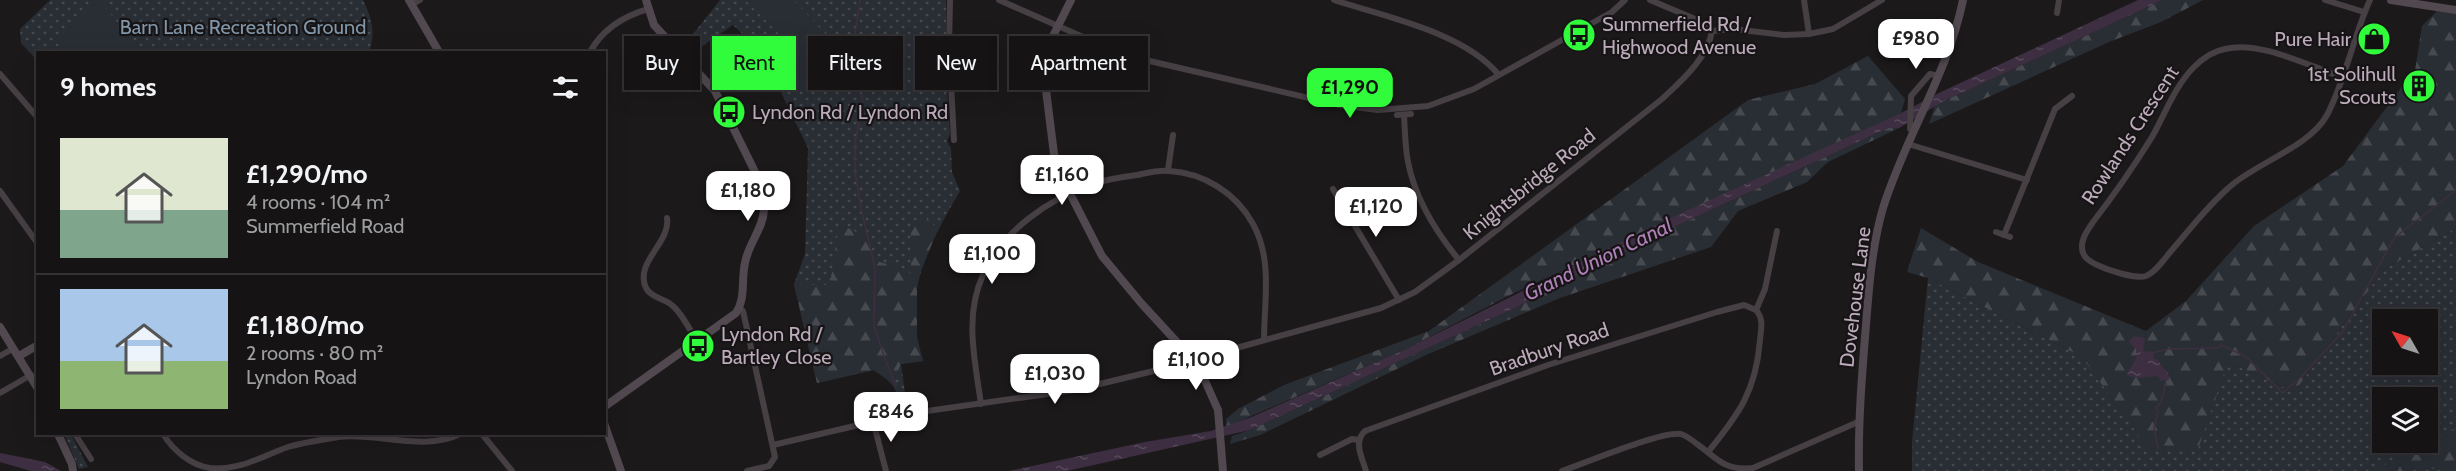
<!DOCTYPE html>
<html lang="en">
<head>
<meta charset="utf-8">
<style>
	body { margin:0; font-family:Cabin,sans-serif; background:#1e1c1d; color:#f1f3f6; height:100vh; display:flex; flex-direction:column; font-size:22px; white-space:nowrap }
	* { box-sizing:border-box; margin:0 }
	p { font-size:20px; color:#9d9ea0 }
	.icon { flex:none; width:33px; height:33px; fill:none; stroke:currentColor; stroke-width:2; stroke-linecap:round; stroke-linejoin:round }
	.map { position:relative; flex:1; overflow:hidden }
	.panel { position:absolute; left:36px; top:51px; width:570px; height:384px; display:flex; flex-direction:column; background:#151314; border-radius:0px; box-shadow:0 6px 24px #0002,0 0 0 2px #343234 }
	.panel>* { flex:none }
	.guide { position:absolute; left:624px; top:36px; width:570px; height:54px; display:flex; gap:12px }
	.needle { width:39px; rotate:309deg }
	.buttons { position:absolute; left:2372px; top:309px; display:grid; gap:12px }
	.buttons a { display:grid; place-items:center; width:66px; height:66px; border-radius:0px; background:#151314; box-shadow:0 6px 24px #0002,0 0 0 2px #343234; font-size:30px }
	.price { position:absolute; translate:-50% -51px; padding:0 14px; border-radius:12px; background:#fff; color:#222; font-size:20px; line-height:39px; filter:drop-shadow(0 2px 3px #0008) }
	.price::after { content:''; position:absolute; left:50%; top:36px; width:18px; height:14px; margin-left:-9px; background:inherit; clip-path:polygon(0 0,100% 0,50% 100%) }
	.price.selected { background:#31fc3b; color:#111 }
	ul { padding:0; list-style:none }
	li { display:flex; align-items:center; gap:18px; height:150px; padding:0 24px }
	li+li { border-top:2px solid #343234 }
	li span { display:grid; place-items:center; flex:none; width:168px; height:120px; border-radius:0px; color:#555 }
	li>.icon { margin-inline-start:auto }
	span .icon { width:72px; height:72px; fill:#fffc; stroke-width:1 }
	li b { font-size:26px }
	h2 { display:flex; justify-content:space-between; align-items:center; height:72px; padding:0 24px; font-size:26px }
	.pill { padding:0 21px; border-radius:0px; background:#151314; box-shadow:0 6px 24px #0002,0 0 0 2px #343234; font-size:21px; line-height:54px }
	.pill.selected { background:#31fc3b; color:#111 }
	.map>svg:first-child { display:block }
	.green { fill:url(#green-dots); fill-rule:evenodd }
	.forest { fill:url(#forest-firs) }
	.pitch { fill:#292e34 }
	.water { fill:url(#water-ripples) }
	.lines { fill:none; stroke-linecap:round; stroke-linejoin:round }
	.stream { stroke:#3d2e41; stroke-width:1.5 }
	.street { stroke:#463f44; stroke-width:6 }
	.secondary { stroke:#514850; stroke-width:8 }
	.labels { text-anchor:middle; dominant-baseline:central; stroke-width:4.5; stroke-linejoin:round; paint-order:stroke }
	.poi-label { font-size:20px; fill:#bcabba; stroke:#171416; text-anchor:start }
	.park-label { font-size:20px; fill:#8196a8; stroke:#171416 }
	.street-label { font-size:20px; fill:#bcabba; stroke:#171416 }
	.water-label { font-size:21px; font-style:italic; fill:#b081b8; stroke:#171416 }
</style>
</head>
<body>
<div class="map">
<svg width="2456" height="471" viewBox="0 0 2456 471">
	<defs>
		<pattern id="green-dots" width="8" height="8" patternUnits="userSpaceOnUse" patternTransform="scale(1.5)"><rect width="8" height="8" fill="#292e34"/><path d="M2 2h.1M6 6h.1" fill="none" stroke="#464a4f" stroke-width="1.8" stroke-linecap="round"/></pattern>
		<pattern id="forest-firs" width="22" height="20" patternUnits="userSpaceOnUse" patternTransform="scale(1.5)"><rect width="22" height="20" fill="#292e34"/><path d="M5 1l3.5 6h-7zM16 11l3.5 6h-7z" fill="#464a4f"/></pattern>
		<pattern id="water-ripples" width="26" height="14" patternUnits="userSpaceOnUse" patternTransform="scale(1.5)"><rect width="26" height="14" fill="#3d2e41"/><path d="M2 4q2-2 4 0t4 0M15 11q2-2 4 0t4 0" fill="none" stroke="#574a5a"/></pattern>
	</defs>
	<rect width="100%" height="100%" fill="#1c191b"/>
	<g class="green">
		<path d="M50 0H363C372 19 376 32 369 52H38L37 60 21 43 20 29Z"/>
		<path d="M720 0H946V75L950 134 947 141 951 149 952 172 960 191C926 250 902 292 923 361L901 364 907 408 900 409C898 388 891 381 874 370L817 383 794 284 805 254 808 148 761 51 733 25 695 51 686 43Z"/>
		<path d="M2456 228V471H1912V442L1928 278 2082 357 2149 449 2228 362 2294 392 2383 270ZM2382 320H2427V364H2382ZM2382 398H2427V442H2382Z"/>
		<polygon points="64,434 71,434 88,467 79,469"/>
	</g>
	<g class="forest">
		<polygon points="2163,0 2203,0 2161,22 2109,42 1929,124 1935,105"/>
		<polygon points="2437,11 2456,12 2456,228 2383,270 2294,392 2228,362 2198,449 2149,450 2082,357 1928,278 1907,272 1921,228 1978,262 2146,331 2186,301 2254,226 2343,166 2403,85 2414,77 2422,26"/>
		<polygon points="1868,56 1905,99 1901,113 1512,294 1406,349 1226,427 1226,419 1238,409 1284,385 1429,331 1748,100 1815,84"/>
		<polygon points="1888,128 1899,128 1828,162 1807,182 1738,211 1711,247 1560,298 1426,355 1260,435 1230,444 1232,436 1250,430 1515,308 1657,235"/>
		<path d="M923 215 938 229 917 281V339L923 361 901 364 894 378 890 381 873 370 817 383 794 284 830 285 839 224 861 234 868 235 875 261C888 263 898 269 911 273 912 251 903 229 923 215Z"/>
		<path d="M2456 429V471H2444L2421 466 2409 471H2372C2392 459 2416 453 2436 441 2443 436 2447 430 2456 429Z"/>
	</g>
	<g class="pitch">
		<polygon points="745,0 793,0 816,23 796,42 780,35"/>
		<polygon points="100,1 142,52 69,52 56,37"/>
		<polygon points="818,26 839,47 799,87 778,66"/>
	</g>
	<g class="water">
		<polygon points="2138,0 2163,0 1944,101 1899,128 1888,128 1657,235 1515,308 1250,430 1067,471 1009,471 1145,442 1211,431 1249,418 1406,349 1651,227 1901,113 1941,92"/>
		<polygon points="2134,336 2145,338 2143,351 2155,352 2153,358 2158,360 2162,367 2168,372 2169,380 2161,381 2158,376 2138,378 2126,375 2136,359 2136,349 2129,342"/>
		<polygon points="0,453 45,462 61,471 31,471 0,462"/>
	</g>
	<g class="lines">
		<g class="stream">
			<polyline points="860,0 854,41 856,64 862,86 862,106 855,143 855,172 862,213 875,267 874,325 885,359"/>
			<polyline points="2155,352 2169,349 2218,348 2221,345 2245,356 2283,393 2303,375 2343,331 2394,238 2455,191 2456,187"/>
			<polyline points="886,361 896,386"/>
			<polyline points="2158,449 2154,428 2158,412 2156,408 2161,402 2166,383"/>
		</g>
		<g class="street">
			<polyline points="950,0 949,47 954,140"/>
			<polyline points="999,0 1099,44 1141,59 1339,105 1378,110 1428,106 1474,89 1612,12 1625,0"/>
			<path d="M1334 0C1385 17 1463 32 1498 74"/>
			<polyline points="1650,0 1695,19 1712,31 1733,29 1784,35 1809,34 1833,29 1882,0"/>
			<polyline points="1804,0 1809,34"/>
			<polyline points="2325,0 2364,12"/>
			<polyline points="411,5 420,0"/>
			<polyline points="2057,13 2059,0"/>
			<path d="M590 52C602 30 624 16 648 9"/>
			<polyline points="0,74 38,118"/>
			<path d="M2342 77C2309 66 2259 40 2225 49 2214 51 2202 59 2194 67 2175 86 2165 114 2152 137 2134 166 2114 195 2093 222 2086 232 2078 244 2084 255 2090 266 2135 280 2146 276 2156 272 2164 259 2172 250 2191 228 2210 203 2233 184 2260 162 2311 145 2327 115 2346 79 2353 37 2370 0"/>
			<polyline points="1397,115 1411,114"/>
			<path d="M1404 115C1405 130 1405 147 1408 162 1415 198 1436 232 1459 260"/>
			<polyline points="1913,132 1910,129 1911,96 1930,74 1939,76"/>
			<polyline points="1908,144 2027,180"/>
			<polyline points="1168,170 1173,135"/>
			<polyline points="1333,189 1399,300"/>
			<polyline points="0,191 38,244"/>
			<path d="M667 218C671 243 634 262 646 288 651 297 661 298 669 303 681 311 689 329 697 341"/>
			<polyline points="1996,232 2010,237"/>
			<polyline points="2004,235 2055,109 2072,96"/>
			<polyline points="739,307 743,311 775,457 769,466 747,471"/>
			<polyline points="0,356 14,348"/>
			<path d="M1198 365 1211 355 1381 308 1415 292 1459 260 1662 99C1681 81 1708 58 1712 31"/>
			<polyline points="0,393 31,375"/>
			<path d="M981 404C975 361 964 316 983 275 1002 231 1049 199 1092 184 1107 179 1122 177 1137 175 1147 173 1158 170 1169 171 1204 173 1236 193 1253 224 1273 260 1264 302 1264 340"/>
			<polyline points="873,421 886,471"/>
			<polyline points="75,434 91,459"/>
			<path d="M163 434C173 450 190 465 210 468 240 471 262 456 288 447 304 442 322 440 338 437 378 432 423 452 460 434"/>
			<polyline points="482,434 512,471"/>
			<polyline points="773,445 906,414 1075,390 1170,367 1186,354"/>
			<path d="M1708 452C1739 414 1756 391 1760 340 1761 329 1764 319 1756 310L1765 289 1777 231"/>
			<polyline points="1320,455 1352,439 1358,440"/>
			<path d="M1366 471C1362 457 1353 442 1365 431L1548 365 1717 312 1744 305 1756 310"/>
			<path d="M1562 471C1585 463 1661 431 1681 434 1687 436 1692 440 1697 444 1718 459 1724 471 1753 468L1858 422"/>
		</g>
		<g class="secondary">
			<polyline points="409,0 439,52"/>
			<polyline points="1071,0 1050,42 1044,74 1054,154 1060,174 1102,256 1141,303 1198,365 1218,410 1223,471"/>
			<polyline points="2391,0 2456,10"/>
			<polyline points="0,327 38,389"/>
			<polyline points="19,356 38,345"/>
			<path d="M604 407 736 313C746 298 741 280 745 263 748 244 763 229 764 210 765 200 763 191 760 182L715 91 654 25 646 0"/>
			<polyline points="604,423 621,471"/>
			<polyline points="58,434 72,464 73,471"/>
			<path d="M1859 471C1858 422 1862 374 1866 325 1869 286 1872 246 1883 208 1905 137 1948 74 1963 0"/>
		</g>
	</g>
	<defs>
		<g id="bus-disc" transform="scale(1.725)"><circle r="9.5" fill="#31fc3b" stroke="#171416"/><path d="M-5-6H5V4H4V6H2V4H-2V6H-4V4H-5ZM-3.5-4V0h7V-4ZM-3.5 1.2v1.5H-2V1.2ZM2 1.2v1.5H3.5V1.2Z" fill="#111"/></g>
		<g id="shop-disc" transform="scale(1.725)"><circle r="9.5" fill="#31fc3b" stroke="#171416"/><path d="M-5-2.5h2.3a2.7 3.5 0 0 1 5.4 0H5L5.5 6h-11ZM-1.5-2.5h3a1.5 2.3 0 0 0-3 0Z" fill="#111"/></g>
		<g id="building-disc" transform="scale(1.725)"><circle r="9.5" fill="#31fc3b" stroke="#171416"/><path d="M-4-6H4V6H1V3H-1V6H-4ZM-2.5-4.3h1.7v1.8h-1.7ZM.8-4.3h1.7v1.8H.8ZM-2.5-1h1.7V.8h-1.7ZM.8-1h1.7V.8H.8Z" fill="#111"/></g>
	</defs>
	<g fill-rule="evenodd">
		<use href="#bus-disc" x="1579" y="35"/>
		<use href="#shop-disc" x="2374" y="39"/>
		<use href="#building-disc" x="2419" y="86"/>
		<use href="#bus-disc" x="729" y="112"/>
		<use href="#bus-disc" x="698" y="346"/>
	</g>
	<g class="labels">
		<g class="poi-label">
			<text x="1602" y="24">Summerfield Rd /<tspan x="1602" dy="23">Highwood Avenue</tspan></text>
			<text x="2351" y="39" text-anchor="end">Pure Hair</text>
			<text x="2396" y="74" text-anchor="end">1st Solihull<tspan x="2396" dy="23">Scouts</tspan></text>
			<text x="752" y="112">Lyndon Rd / Lyndon Rd</text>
			<text x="721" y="334">Lyndon Rd /<tspan x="721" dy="23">Bartley Close</tspan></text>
		</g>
		<g class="park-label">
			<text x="243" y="27">Barn Lane Recreation Ground</text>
		</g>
		<g class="street-label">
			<text transform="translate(2130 135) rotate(-57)">Rowlands Crescent</text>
			<text transform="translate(1529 184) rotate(-39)">Knightsbridge Road</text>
			<text transform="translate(1855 297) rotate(-83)">Dovehouse Lane</text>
			<text transform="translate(1549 349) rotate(-19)">Bradbury Road</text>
		</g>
		<g class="water-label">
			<text transform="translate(1598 259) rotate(-26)">Grand Union Canal</text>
		</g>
	</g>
</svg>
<div class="buttons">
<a><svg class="needle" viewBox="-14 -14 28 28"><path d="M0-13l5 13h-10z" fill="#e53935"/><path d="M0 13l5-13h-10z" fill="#9d9ea0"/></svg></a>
<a><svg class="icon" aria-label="layers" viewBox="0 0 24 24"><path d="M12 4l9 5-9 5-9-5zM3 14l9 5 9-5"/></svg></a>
</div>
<b class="price" style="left:1916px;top:70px">£980</b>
<b class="price selected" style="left:1350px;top:119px">£1,290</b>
<b class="price" style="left:1062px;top:206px">£1,160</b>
<b class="price" style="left:748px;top:222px">£1,180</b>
<b class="price" style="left:1376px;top:238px">£1,120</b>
<b class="price" style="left:992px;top:285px">£1,100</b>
<b class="price" style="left:1196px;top:391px">£1,100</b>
<b class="price" style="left:1055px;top:405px">£1,030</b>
<b class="price" style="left:891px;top:443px">£846</b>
<div class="guide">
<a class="pill">Buy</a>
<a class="pill selected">Rent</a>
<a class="pill">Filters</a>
<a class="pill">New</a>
<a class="pill">Apartment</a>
</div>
<section class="panel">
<h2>9 homes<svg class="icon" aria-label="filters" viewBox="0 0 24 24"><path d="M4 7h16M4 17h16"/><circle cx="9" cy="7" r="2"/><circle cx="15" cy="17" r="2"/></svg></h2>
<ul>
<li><span style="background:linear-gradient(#dfe7d0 60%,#7fa58c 0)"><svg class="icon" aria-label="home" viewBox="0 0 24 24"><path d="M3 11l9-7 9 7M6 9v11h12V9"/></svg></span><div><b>£1,290/mo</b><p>4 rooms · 104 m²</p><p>Summerfield Road</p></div></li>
<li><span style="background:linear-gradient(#a9c7e8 60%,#8fb573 0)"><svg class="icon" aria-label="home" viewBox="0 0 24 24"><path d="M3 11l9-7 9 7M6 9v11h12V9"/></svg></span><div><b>£1,180/mo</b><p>2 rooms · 80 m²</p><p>Lyndon Road</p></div></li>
</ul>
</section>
</div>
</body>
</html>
